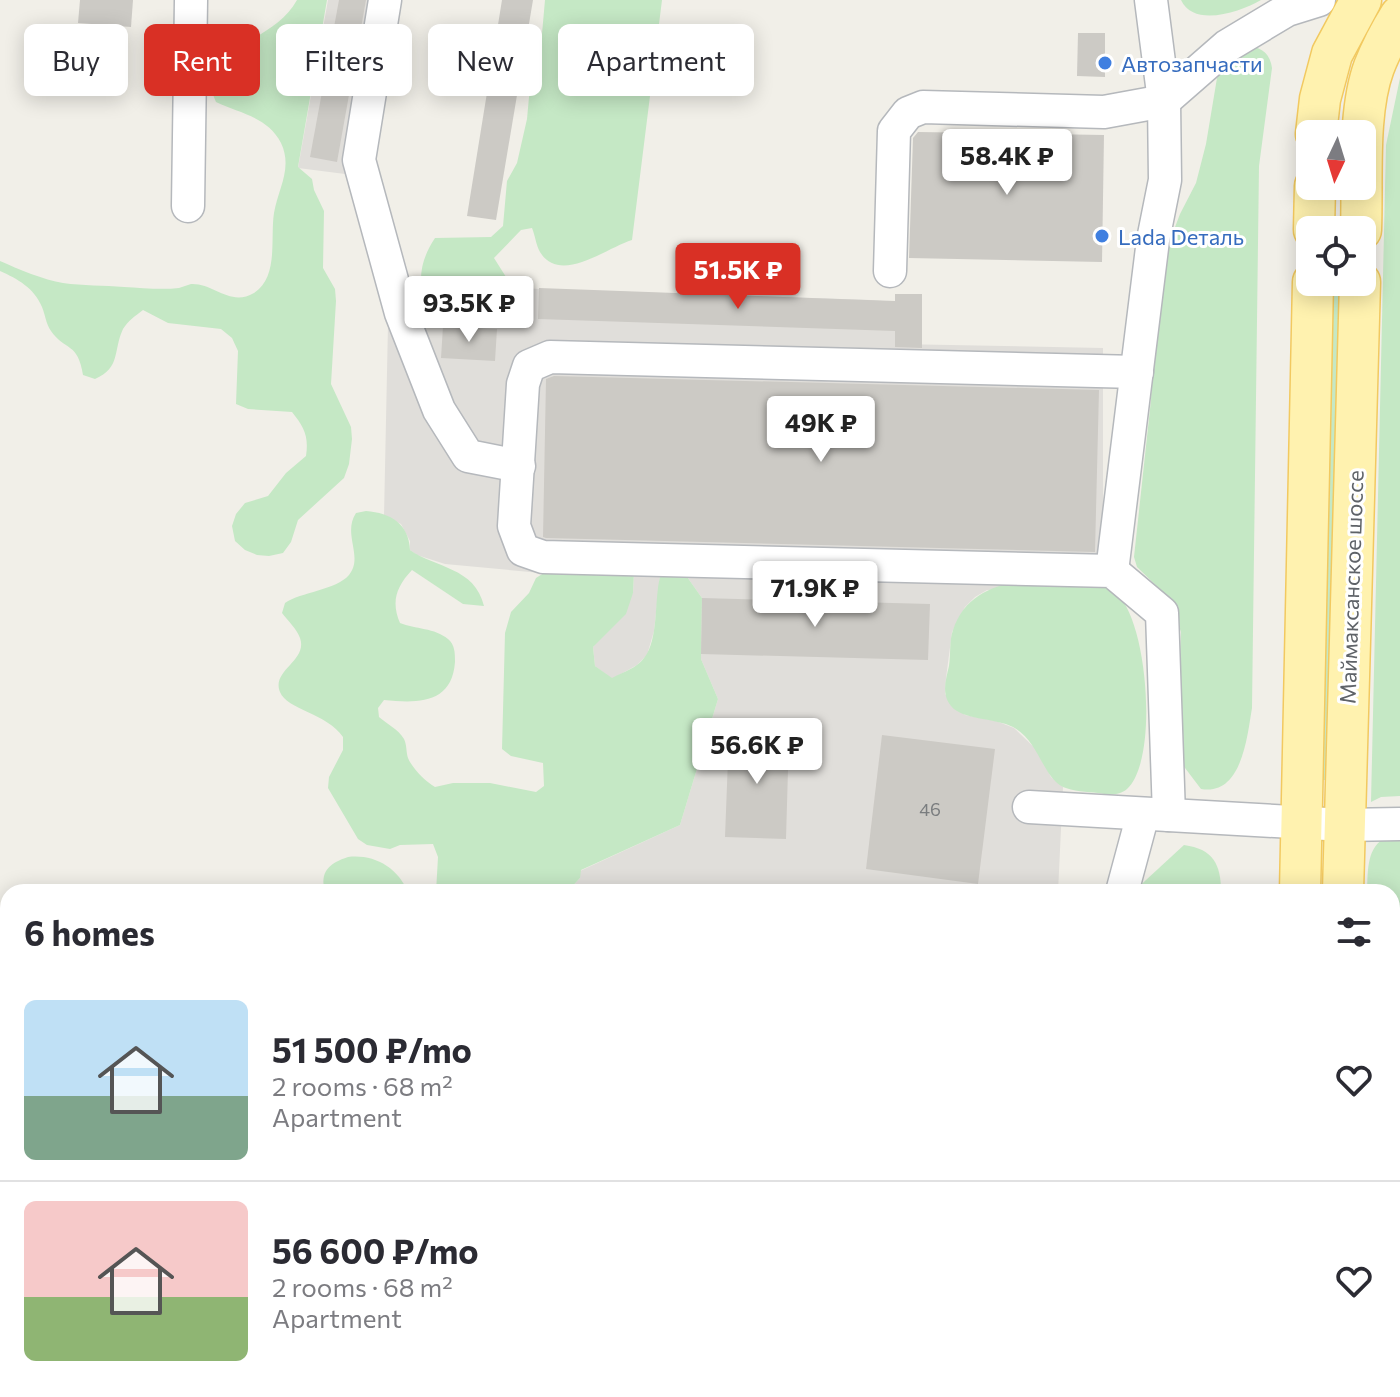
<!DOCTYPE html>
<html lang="en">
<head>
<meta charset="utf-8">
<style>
	body { margin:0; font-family:Commissioner,sans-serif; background:#f2f2f3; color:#2b2b33; height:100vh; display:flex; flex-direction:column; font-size:30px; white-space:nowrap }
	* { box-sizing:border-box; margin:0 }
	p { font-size:26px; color:#7c7c81 }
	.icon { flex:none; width:44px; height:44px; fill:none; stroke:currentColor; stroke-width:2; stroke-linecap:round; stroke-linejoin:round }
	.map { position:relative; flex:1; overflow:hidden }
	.panel { position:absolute; left:0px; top:884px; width:1400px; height:514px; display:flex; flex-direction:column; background:#fff; border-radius:24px 24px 0 0; box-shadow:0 4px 20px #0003 }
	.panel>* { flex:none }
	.top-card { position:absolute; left:24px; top:24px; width:800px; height:72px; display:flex; gap:16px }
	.needle { width:52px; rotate:184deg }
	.buttons { position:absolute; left:1296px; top:120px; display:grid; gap:16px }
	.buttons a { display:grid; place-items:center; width:80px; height:80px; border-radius:12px; background:#fff; box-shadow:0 4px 20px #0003; font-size:40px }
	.price { position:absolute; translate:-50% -68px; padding:0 18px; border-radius:8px; background:#fff; color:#222; font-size:26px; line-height:52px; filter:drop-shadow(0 2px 4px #0008) }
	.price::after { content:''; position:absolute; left:50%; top:48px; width:24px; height:18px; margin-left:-12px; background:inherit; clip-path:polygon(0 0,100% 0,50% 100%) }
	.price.current { background:#d93025; color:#fff }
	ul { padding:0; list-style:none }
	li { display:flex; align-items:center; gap:24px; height:200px; padding:0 24px }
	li+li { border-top:2px solid #e1e1e2 }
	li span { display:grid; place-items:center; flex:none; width:224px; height:160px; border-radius:12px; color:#555 }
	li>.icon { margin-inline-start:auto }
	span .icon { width:96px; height:96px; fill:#fffc; stroke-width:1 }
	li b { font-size:34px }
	h2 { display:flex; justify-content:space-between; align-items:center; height:96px; padding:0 24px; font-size:34px }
	.chip { padding:0 28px; border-radius:12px; background:#fff; box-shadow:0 4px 20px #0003; font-size:28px; line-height:72px }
	.chip.current { background:#d93025; color:#fff }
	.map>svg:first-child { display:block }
	.industrial { fill:#e0deda }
	.green { fill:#c5e8c5 }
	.building { fill:#cccac5 }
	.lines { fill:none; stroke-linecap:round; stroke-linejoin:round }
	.minor-casing { stroke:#b5b8bc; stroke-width:35 }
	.major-casing { stroke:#f2c960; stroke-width:43 }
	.minor { stroke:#fff; stroke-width:32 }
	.major { stroke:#fff2af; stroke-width:40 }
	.shop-dot { fill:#3f7fe0; stroke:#fff; stroke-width:3 }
	.labels { text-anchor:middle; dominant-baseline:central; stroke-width:6; stroke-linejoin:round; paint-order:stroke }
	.number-label { font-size:18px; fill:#7a7d7f }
	.shop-label { font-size:22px; fill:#366cbe; stroke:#fff; text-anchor:start }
	.street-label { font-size:22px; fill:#5f6368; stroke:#fff }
</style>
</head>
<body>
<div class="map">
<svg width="1400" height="1397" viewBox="0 0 1400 1397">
	<rect width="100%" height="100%" fill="#f1efe8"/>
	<g class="industrial">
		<polygon points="328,0 401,0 371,166 415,314 434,319 508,321 513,288 871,300 895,302 896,344 1103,348 1103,586 987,590 975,597 965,607 952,632 946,678 945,694 965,715 996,721 1014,728 1037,750 1051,777 1063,787 1058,892 567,892 580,878 580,871 680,825 718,699 701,659 702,598 685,574 660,577 654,631 647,655 637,665 612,679 595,666 593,647 633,593 634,573 603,570 581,575 566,575 554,572 541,573 445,564 417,555 410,550 410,541 401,524 384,516 388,324 345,174 298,168"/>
		<polygon points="634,1390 1080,1390 1067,1397 636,1397"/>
	</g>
	<g class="green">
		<path d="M297 0H327L298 167 312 179 314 190 324 211 323 268 335 289 336 301 331 384 351 427 352 439 349 464 344 478 298 520 291 542 283 553 269 556 257 555 245 550 235 541 232 526 236 514 245 503 268 496 286 473 306 456C309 436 304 427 292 412L248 409 236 404 238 351 232 338 221 329 168 323 143 310C135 316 128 321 123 329 113 350 121 368 95 379L83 375C78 342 65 351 51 331 46 324 45 314 42 307 34 288 18 279 0 271V261C18 269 44 280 63 283 83 286 104 285 124 287 142 288 162 290 179 288 183 287 187 285 191 284 214 283 230 307 254 293 279 277 270 238 274 213 278 189 293 168 281 143 268 117 239 113 216 102 209 87 211 77 216 61 243 40 279 32 297 0Z"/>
		<path d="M545 0H662L632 240C606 248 560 285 540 252 536 245 535 235 532 228L521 230 494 258 513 288 509 321 434 319C416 291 417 265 435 238L491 237 503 226 507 181 517 163 527 119 530 86 541 45Z"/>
		<path d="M1181 0H1261C1240 12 1194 28 1181 0Z"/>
		<path d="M1249 46C1263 48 1270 54 1272 68L1259 166 1252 708C1247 737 1242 796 1201 789L1182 764 1179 679 1181 632 1169 598 1137 567 1134 557 1151 400 1153 339 1164 256 1180 214 1196 183 1206 144 1217 78 1233 57Z"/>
		<polygon points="1400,78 1400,796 1381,797 1371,802 1386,145"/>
		<polygon points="1331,282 1344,282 1332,780 1319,780"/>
		<path d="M366 511C391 513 409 524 410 550 435 568 475 567 484 606L463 604 412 570C396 587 391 602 400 623 415 629 435 628 448 639 455 645 455 653 455 662 452 705 416 703 384 700L378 708 379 717C387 724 398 729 404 739 407 745 406 752 408 758 412 768 426 782 435 787L453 783H490L536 792 544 786 543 763 511 756 502 749 505 633 511 612 529 593 536 578 547 571 581 575 603 570 634 572 633 593 626 614 593 647 595 666 612 678C623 672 637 668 644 658 659 640 654 600 660 577L665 572 685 574 702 598 701 659 718 699 680 825 581 870 580 878 567 892H436L438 857 433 844 400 845 390 849 367 845 358 839 328 788 329 777 343 750V737C327 713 287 710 280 692 271 670 308 661 300 638 297 629 288 621 282 613L285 603C301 592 336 590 349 575 364 557 342 534 356 513Z"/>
		<path d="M1028 579C1050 581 1102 580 1117 594 1148 622 1159 760 1127 789 1119 796 1108 795 1098 793 1088 792 1072 791 1063 787 1042 776 1039 741 1013 727 996 718 962 720 951 706 941 694 946 679 949 666 951 654 949 641 953 630 965 594 995 585 1028 579Z"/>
		<path d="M1383 839 1400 841V1397H1354L1352 1390H1392V892H1367C1368 874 1366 850 1383 839Z"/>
		<path d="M1184 845C1213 849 1221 864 1221 892H1133Z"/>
		<path d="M348 857C374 854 397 867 408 892H325C319 871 330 863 348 857Z"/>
		<polygon points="8,974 8,1071 0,1070 0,977"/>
		<polygon points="8,1121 8,1390 296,1390 300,1397 0,1397 0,1176"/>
		<polygon points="452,1390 634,1390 636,1397 449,1397"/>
	</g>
	<g class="building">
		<polygon points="80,0 133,0 131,27 78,23"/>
		<polygon points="339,0 366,0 337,162 310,157"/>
		<polygon points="502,0 533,0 496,220 467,216"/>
		<polygon points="1078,33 1105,33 1105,77 1077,76"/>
		<polygon points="918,132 1104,135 1102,262 909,258 913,138"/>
		<polygon points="539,288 895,301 895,294 922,294 922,348 895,347 895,331 538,319"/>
		<polygon points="443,326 497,329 495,361 441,358"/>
		<polygon points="554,376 1099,390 1095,552 546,538 543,537 546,379"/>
		<polygon points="702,598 930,604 928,660 701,654"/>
		<polygon points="729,733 789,736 786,839 725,837"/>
		<polygon points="882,735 995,749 978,884 866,869"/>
	</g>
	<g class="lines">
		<g class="minor-casing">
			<g id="minor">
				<polyline points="385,0 359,160 401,313 439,410 468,456 519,466"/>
				<polyline points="188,206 191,0"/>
				<polyline points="890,271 894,131 908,113 923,107 1104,112 1164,101 1227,46 1287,10 1319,0"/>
				<polyline points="1137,372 550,357 529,366 523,384 514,526 523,550 543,557 1112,571 1162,613 1169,815"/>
				<polyline points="1112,571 1153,240 1165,180 1164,101 1151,0"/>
				<polyline points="1029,807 1344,825 1400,824"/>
				<polyline points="1122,892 1143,814"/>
				<polyline points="954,1397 956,1390"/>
			</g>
		</g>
		<g class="major-casing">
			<g id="major">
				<polyline points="1316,134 1320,99 1332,54 1361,0"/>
				<polyline points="1314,230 1315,186"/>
				<path d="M1361 230C1363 180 1357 113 1374 67 1381 49 1390 32 1400 16"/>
				<polyline points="1300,892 1313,282"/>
				<polyline points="1343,892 1360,282"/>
				<polyline points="1286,1397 1286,1390"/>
				<polyline points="1332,1397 1332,1390"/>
			</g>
		</g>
		<use href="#minor" class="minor"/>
		<use href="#major" class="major"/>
	</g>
	<g class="shop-dot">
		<circle cx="1105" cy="63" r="8"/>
		<circle cx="1102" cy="236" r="8"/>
	</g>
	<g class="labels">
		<g class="number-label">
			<text x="930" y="809">46</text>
		</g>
		<g class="shop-label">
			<text x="1121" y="63">Автозапчасти</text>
			<text x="1118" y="236">Lada Dеталь</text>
		</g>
		<g class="street-label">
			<text transform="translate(1351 587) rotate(-88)">Маймаксанское шоссе</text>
		</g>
	</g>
</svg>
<div class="buttons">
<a><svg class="needle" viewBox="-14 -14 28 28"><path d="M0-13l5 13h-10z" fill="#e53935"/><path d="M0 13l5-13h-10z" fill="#7c7c81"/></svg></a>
<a><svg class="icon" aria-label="locate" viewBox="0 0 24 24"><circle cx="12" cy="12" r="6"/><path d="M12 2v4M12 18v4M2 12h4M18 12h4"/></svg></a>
</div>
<b class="price" style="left:1007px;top:197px">58.4K ₽</b>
<b class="price current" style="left:738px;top:311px">51.5K ₽</b>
<b class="price" style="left:469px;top:344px">93.5K ₽</b>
<b class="price" style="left:821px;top:464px">49K ₽</b>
<b class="price" style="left:815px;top:629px">71.9K ₽</b>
<b class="price" style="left:757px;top:786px">56.6K ₽</b>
<div class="top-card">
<a class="chip">Buy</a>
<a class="chip current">Rent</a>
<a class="chip">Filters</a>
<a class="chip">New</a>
<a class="chip">Apartment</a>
</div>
<section class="panel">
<h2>6 homes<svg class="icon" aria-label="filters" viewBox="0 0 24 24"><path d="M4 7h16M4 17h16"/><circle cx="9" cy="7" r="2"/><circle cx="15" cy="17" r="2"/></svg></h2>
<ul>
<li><span style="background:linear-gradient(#bfe0f5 60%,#7fa58c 0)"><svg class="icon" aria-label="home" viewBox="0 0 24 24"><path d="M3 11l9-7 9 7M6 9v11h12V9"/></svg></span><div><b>51 500 ₽/mo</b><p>2 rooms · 68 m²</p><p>Apartment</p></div><svg class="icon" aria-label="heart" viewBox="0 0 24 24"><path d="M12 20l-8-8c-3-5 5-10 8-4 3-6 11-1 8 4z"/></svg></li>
<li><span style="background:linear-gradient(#f6c9c9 60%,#8fb573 0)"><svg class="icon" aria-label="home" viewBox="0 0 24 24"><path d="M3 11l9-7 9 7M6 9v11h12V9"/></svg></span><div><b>56 600 ₽/mo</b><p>2 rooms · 68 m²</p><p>Apartment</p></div><svg class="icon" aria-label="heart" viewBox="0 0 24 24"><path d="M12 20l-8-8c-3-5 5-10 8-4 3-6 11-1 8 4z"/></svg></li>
</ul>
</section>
</div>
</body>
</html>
